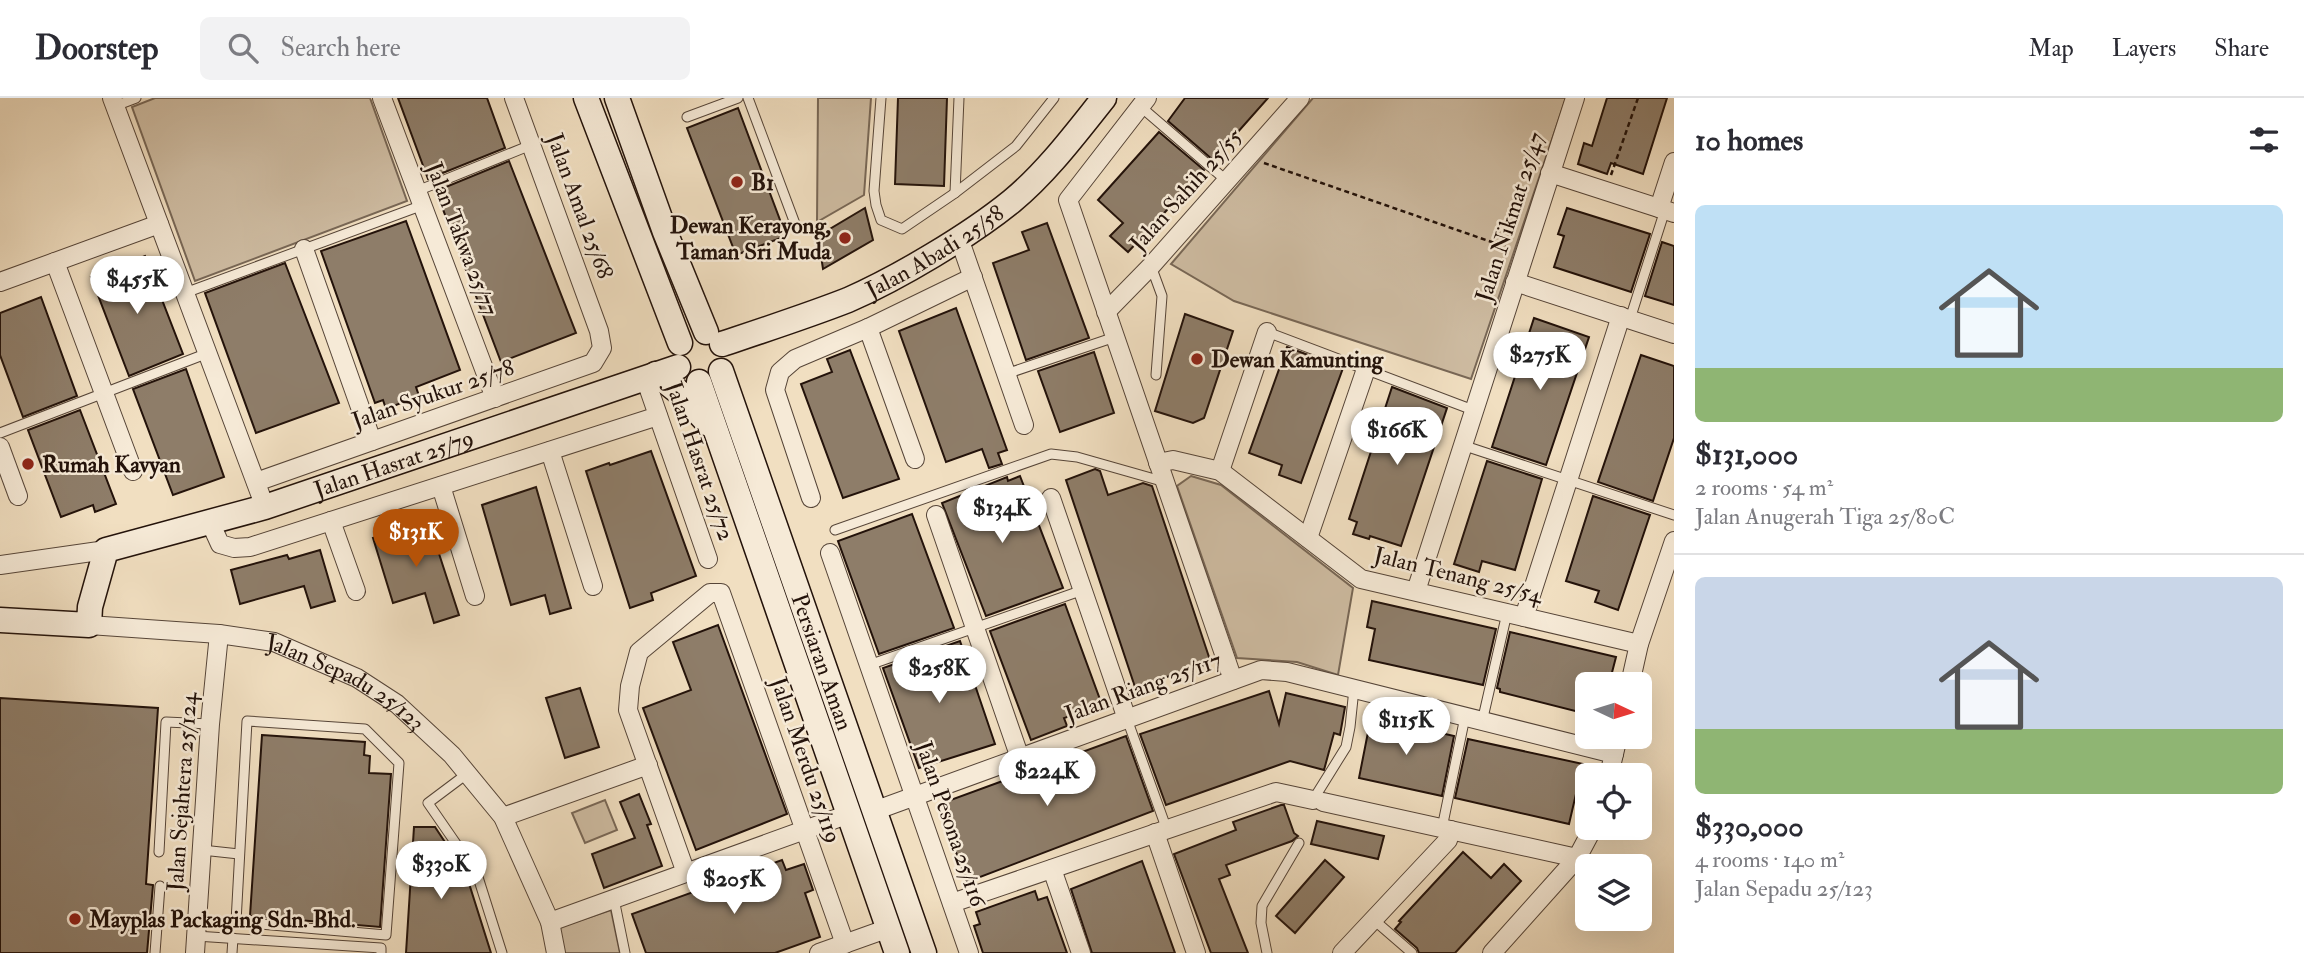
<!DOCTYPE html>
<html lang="en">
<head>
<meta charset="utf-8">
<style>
	body { margin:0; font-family:"IM FELL Double Pica",serif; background:#f2f2f3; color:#2b2b33; height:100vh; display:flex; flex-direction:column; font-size:26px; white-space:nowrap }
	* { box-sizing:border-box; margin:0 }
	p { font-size:23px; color:#7c7c81 }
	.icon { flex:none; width:38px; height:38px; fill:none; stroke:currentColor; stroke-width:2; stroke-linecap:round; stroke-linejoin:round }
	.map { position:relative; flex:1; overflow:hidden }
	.drawer { display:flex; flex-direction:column; background:#fff; width:630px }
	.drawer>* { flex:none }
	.needle { width:46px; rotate:94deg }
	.buttons { position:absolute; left:1575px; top:574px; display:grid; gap:14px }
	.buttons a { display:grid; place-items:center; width:77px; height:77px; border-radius:10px; background:#fff; box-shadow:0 7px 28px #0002; font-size:35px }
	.price { position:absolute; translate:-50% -60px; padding:0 16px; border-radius:24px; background:#fff; color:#222; font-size:23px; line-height:46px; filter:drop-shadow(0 2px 4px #0008) }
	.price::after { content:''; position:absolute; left:50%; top:42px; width:21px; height:16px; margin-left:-10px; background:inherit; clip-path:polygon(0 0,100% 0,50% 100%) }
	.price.active { background:#b45309; color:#fff }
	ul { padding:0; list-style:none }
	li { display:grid; align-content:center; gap:14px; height:371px; padding:0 21px }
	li+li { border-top:2px solid #e1e1e2 }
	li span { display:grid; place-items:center; height:217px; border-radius:10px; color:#555 }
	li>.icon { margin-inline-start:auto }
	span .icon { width:126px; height:126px; fill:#fffc; stroke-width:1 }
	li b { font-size:30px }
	h2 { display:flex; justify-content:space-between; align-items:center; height:84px; padding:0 21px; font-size:30px }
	header { display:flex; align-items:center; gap:42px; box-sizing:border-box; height:98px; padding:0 35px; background:#fff; border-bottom:2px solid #e1e1e2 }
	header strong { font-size:33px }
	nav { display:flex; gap:38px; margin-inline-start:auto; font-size:24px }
	.search { width:490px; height:63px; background:#f2f2f3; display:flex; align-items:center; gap:18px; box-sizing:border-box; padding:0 24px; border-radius:10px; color:#7c7c81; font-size:26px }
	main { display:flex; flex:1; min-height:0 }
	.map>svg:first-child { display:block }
	.green { fill:#cebca2; stroke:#786756; stroke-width:2 }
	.building { fill:#8e7d69; stroke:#23120a; stroke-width:2 }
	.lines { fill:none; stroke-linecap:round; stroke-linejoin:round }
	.lane-casing { stroke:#564538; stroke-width:11 }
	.street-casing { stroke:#564538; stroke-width:20 }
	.secondary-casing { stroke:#23120a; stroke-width:27 }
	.path { stroke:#23120a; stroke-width:2.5; stroke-dasharray:5 3.5; stroke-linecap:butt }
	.lane { stroke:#f6ead7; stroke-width:9 }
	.street { stroke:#f6ead7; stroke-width:18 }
	.secondary { stroke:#f6ead7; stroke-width:24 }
	.poi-dot { fill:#8f2418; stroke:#f6ead7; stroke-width:2.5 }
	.labels { text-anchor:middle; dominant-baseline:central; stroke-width:5; stroke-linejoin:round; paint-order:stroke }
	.poi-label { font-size:23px; font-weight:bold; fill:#23120a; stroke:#f6ead7; text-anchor:start }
	.street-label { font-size:23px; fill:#23120a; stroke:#f6ead7 }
</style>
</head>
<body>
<header>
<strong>Doorstep</strong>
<div class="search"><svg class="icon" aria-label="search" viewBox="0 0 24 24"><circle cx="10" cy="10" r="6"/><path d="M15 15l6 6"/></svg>Search here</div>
<nav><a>Map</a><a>Layers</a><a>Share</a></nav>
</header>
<main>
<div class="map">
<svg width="1674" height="855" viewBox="0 0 1674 855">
	<rect width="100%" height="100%" fill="#f1dfc1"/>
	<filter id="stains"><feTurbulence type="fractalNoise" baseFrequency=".00286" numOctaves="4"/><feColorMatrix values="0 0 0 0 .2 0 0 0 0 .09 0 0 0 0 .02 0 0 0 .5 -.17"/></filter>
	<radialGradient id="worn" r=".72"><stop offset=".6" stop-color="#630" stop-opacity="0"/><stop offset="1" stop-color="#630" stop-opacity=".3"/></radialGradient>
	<g class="green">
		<polygon points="155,0 370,0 407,103 195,183 132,9"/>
		<polygon points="818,0 871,0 864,97 817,124"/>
		<polygon points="1313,0 1566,0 1471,281 1234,203 1171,166"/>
		<polygon points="1191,378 1221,387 1353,490 1338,577 1297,564 1237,560 1177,388"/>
		<polygon points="605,702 617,732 585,745 572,715"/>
		<polygon points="611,812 620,855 563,855 557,830"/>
	</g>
	<g class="building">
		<polygon points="398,0 487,0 505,50 428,81"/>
		<polygon points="898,0 947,0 944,88 895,86"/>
		<polygon points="1185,0 1268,0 1213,62 1168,23"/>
		<polygon points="1607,0 1667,0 1643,76 1611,65 1607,76 1578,66 1584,45 1592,48"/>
		<polygon points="738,10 786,138 736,157 687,30"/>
		<polygon points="1159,34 1204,72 1128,154 1110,138 1123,125 1098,102"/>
		<polygon points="509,63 576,235 501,264 436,93"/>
		<polygon points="865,110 873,142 823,171 818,138"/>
		<polygon points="1567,110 1650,136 1631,194 1554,169 1564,138 1558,136"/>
		<polygon points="406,123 460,272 416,289 419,298 386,311 383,302 375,305 321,153"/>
		<polygon points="1047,125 1089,240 1026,262 993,165 1029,152 1022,134"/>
		<polygon points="1662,144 1674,148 1674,207 1645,198"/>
		<polygon points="145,158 183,256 129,278 91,179"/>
		<polygon points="285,165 339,305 256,335 205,195"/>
		<polygon points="41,199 77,298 23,319 0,257 0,215"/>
		<polygon points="956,210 1007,352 998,355 1002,366 989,370 982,351 946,364 899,233"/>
		<polygon points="1185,216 1233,233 1204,320 1193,325 1155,313"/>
		<polygon points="1534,220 1589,239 1546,367 1492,349"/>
		<polygon points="1287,249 1343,270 1301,385 1279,377 1282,367 1249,355"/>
		<polygon points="850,252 899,381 843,400 801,286 832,274 827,261"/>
		<polygon points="1094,254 1114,315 1060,334 1038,273"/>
		<polygon points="1641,257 1674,268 1674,340 1653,403 1598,384"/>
		<polygon points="186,271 224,379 173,397 133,291"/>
		<polygon points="1392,289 1447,310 1401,448 1370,438 1369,441 1353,436 1357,424 1349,421"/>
		<polygon points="80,312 116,406 95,414 93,407 61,419 28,332"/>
		<polygon points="651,353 696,478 651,495 653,502 630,510 586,373 609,365 610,367"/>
		<polygon points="1487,363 1542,381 1515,472 1482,463 1479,474 1454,466"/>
		<polygon points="1095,371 1100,373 1108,397 1143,385 1152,388 1211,565 1135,589 1066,382"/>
		<polygon points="1020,378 1063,490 986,518 942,405 1007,379 1008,383"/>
		<polygon points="536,389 571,510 550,516 545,497 511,507 482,407"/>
		<polygon points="1593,398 1650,417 1618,512 1595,504 1599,493 1566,483"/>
		<polygon points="912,416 954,530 879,556 838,443"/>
		<polygon points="428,422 459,517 434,525 425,495 393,505 373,440"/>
		<polygon points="320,452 335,503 311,510 304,488 240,506 231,472 287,457 289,461"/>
		<polygon points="1372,503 1496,531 1483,587 1369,562 1375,531 1367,529"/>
		<polygon points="1065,506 1102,607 1064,620 1067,628 1031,642 990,533"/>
		<polygon points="718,527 787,716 696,752 643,610 691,592 673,544"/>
		<polygon points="1510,534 1616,559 1609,586 1587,580 1587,616 1500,594 1500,591 1497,590"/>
		<polygon points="960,543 995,646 919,670 883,570"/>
		<polygon points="580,590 599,649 565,660 546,600"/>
		<polygon points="1269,593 1279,626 1286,595 1345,609 1340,637 1334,635 1324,672 1290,663 1166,707 1140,636"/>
		<polygon points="0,600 158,610 146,786 153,787 147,855 0,855"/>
		<polygon points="1371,619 1454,638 1442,698 1359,680"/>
		<polygon points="262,637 365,644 364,657 370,658 369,675 391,676 380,829 250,818"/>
		<polygon points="1126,638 1153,713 967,784 954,749 961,747 945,704"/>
		<polygon points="1468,641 1583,666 1569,726 1455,700"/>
		<polygon points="639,696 651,726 647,727 662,768 604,790 592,756 635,740 620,704"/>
		<polygon points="1281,707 1284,707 1294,735 1298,738 1292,743 1226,767 1230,777 1219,781 1248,855 1211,855 1174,756 1236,732 1233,724"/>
		<polygon points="1317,723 1384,738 1378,761 1311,746"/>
		<polygon points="414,729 435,729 466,776 491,855 406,855"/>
		<polygon points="1463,754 1491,780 1504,766 1521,783 1455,855 1419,855 1417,850 1395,831 1401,824 1399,823"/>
		<polygon points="782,762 786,772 804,766 813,792 805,795 820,839 775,855 646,855 632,816"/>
		<polygon points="1325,762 1344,779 1295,835 1276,818"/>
		<polygon points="1142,763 1175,855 1092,855 1071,791"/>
		<polygon points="1035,793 1038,802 1047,799 1067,855 983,855 974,828 980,826 976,814"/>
	</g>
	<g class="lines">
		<g class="lane-casing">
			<g id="lane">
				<polyline points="748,0 797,131"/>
				<polyline points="881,0 874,93 876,107 881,122 902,131 955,95 1016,48 1054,0"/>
				<polyline points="115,8 136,0"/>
				<polyline points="1141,9 1227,83"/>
				<polyline points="687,19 738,0"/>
				<polyline points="417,93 531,47"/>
				<polyline points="955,95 959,0"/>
				<polyline points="1151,168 1162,198 1156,277"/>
				<polyline points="185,195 423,107"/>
				<polyline points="1630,221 1665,112"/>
				<polyline points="1267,234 1473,312"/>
				<polyline points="1006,276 1115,239"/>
				<polyline points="0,335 208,255"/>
				<polyline points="1462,347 1674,417"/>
				<polyline points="835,432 1051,356 1077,359 1165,384"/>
				<polyline points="869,567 1083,492"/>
				<polyline points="1127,621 1167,732"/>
				<polygon points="247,623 365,631 399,665 386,837 236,824"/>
				<polyline points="1482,624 1507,515"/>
				<polyline points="468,675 428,705 477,776 502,855"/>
				<polyline points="1313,702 1346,649 1350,629 1354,591"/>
				<polyline points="1442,730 1465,619"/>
				<polyline points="202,752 239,756"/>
				<polyline points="159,754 166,624 210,626"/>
				<polyline points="614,801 625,855"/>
				<polyline points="1374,822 1412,855"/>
				<polyline points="196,838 381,850 381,855"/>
				<polyline points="155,855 160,788"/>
				<polyline points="232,855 233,840"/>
				<polyline points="1267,855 1261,825 1262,808 1299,745"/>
			</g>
		</g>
		<g class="street-casing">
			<g id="street">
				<polyline points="112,0 265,409"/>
				<polyline points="382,0 495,300"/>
				<polyline points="1147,0 1068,102 1233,582"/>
				<polyline points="1550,75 1674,115"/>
				<polyline points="1659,110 1674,64"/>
				<polyline points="959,140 1024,327"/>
				<polyline points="304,151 372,343"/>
				<polyline points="55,164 133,373"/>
				<polyline points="0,184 159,126"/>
				<polyline points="1515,184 1674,236"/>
				<polyline points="1106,214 1151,168 1300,0"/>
				<polyline points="868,230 915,361"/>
				<polyline points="645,280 708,461"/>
				<polyline points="0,349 18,398"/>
				<polyline points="550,353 593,488"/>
				<polyline points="1158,365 1173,362 1220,373 1361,481 1639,546"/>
				<polyline points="1220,373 1267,234"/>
				<polyline points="256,384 593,265 602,250 599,233 514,0"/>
				<polyline points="441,388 475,498"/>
				<polyline points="811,400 775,292 780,274 795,261 868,230 973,179"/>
				<polyline points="1051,400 1127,621"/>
				<polyline points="936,417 1020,660"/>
				<polyline points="331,423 356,493"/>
				<polyline points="210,424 220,446 234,450 250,449 658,318"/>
				<polyline points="1308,440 1366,271"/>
				<polyline points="830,455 969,855"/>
				<polyline points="0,467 106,452"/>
				<polyline points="1416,493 1575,0"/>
				<polyline points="1524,519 1621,218"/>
				<path id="s1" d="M89 527 219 536 274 544 357 580 397 606 452 657 503 719 550 824 556 855"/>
				<polyline points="1630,586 1639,546 1674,443"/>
				<polyline points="1609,677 1618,639"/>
				<polyline points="1323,704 1577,760"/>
				<polyline points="874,713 1261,572 1287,574 1614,656"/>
				<polyline points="503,719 648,667"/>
				<polyline points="1155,735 1196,855"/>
				<polyline points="1052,771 1081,855"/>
				<polyline points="686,775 628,612 630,588 639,554 710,495 721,495 845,846"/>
				<polyline points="952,805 1276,694 1313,702"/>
				<polyline points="550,824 849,716"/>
				<polyline points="195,855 210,626 219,536"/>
				<polyline points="819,855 889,830"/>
				<polyline points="1342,855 1448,742 1451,732"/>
				<polyline points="1492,855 1577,760 1593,730"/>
			</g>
		</g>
		<g class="secondary-casing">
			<g id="secondary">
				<polyline points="586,0 680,245"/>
				<polyline points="617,0 665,134 706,234"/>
				<path id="s2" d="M722 246C764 232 807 218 848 202 898 180 969 138 1012 103 1047 74 1076 35 1104 0"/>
				<path id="s3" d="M721 273 924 855"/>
				<polyline points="656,276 680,295 709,326"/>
				<polyline points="699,284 897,855"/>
				<path id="s4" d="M0 522 89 527 90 509 106 452 265 409 678 269"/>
			</g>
		</g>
		<g class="path">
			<polyline points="1264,65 1509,150"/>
			<polyline points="1611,77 1638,0"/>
		</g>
		<use href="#lane" class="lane"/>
		<use href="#street" class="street"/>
		<use href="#secondary" class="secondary"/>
	</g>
	<g class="poi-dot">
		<circle cx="737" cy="84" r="7"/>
		<circle cx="845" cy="140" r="7"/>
		<circle cx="1197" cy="261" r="7"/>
		<circle cx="28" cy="366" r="7"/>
		<circle cx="75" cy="821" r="7"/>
	</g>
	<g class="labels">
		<g class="poi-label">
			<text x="751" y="84">B1</text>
			<text x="831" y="127" text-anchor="end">Dewan Kerayong,<tspan x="831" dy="26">Taman Sri Muda</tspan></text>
			<text x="1211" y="261">Dewan Kamunting</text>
			<text x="42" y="366">Rumah Kavyan</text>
			<text x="89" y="821">Mayplas Packaging Sdn. Bhd.</text>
		</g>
		<g class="street-label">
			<text transform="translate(1186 92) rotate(-48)">Jalan Sahih 25/55</text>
			<text transform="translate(580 108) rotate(70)">Jalan Amal 25/68</text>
			<text transform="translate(1510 119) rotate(-72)">Jalan Nikmat 25/47</text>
			<text transform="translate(462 141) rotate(69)">Jalan Takwa 25/77</text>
			<text stroke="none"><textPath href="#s2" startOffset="233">Jalan Abadi 25/58</textPath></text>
			<text transform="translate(433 296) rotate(-19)">Jalan Syukur 25/78</text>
			<text transform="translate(700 363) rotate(71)">Jalan Hasrat 25/72</text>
			<text stroke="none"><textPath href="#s4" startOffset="467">Jalan Hasrat 25/79</textPath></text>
			<text transform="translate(1458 477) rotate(14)">Jalan Tenang 25/54</text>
			<text stroke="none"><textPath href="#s3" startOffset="308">Persiaran Aman</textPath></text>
			<text stroke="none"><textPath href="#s1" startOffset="268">Jalan Sepadu 25/123</textPath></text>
			<text transform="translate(1143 589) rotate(-20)">Jalan Riang 25/117</text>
			<text transform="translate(806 662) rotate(71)">Jalan Merdu 25/119</text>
			<text transform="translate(182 694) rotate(-86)">Jalan Sejahtera 25/124</text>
			<text transform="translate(951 726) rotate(71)">Jalan Pesona 25/116</text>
		</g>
	</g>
	<rect width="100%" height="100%" filter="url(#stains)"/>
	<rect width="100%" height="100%" fill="url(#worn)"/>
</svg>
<div class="buttons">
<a><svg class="needle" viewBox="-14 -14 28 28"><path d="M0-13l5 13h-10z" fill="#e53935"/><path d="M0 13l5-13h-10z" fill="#7c7c81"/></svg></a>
<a><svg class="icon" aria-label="locate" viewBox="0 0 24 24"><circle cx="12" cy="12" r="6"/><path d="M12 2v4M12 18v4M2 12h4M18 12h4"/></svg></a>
<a><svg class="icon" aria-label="layers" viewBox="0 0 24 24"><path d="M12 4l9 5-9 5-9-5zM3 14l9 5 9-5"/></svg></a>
</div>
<b class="price" style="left:137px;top:218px">$455K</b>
<b class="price" style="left:1540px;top:294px">$275K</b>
<b class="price" style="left:1397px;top:369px">$166K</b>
<b class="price" style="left:1002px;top:447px">$134K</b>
<b class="price active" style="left:416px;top:471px">$131K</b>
<b class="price" style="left:939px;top:607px">$258K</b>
<b class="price" style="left:1406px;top:659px">$115K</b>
<b class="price" style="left:1047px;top:710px">$224K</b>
<b class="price" style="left:441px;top:803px">$330K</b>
<b class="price" style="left:734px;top:818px">$205K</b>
</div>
<section class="drawer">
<h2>10 homes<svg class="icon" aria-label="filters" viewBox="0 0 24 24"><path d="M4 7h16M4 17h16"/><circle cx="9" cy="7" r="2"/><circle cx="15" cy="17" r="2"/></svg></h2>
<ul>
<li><span style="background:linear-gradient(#bfe0f5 75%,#8fb573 0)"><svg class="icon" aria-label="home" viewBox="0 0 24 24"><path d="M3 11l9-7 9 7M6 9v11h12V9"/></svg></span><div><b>$131,000</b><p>2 rooms · 54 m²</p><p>Jalan Anugerah Tiga 25/80C</p></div></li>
<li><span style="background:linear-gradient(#c9d6e8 70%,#8fb573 0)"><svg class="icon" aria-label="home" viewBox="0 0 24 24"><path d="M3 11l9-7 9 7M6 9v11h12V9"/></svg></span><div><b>$330,000</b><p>4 rooms · 140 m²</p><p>Jalan Sepadu 25/123</p></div></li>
</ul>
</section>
</main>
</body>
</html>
